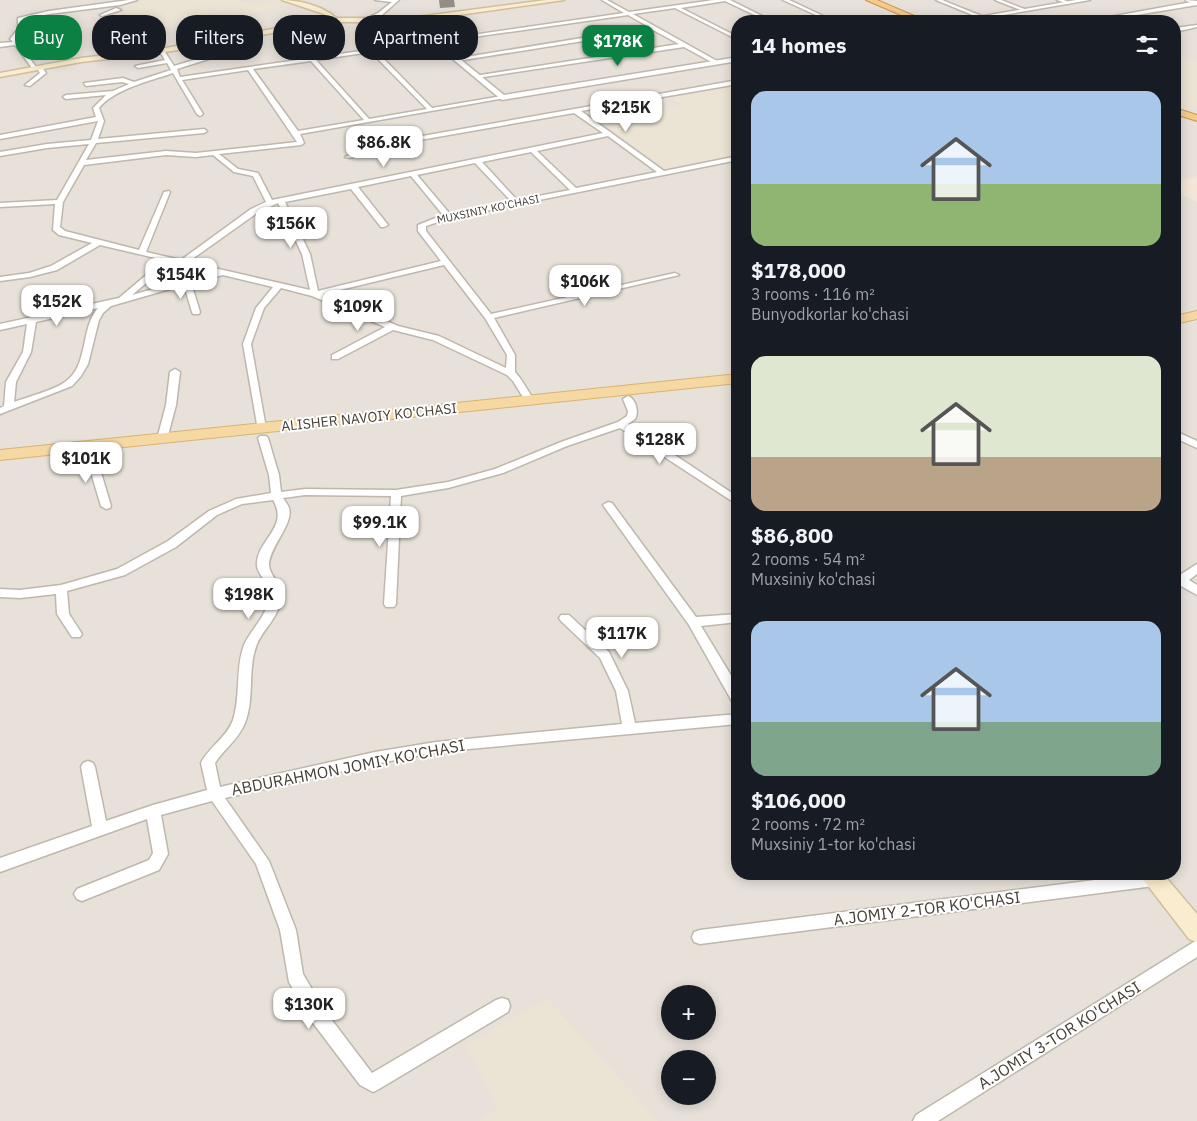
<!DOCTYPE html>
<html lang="en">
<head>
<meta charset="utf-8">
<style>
	body { margin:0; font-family:"IBM Plex Sans",sans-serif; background:#20242c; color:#f1f3f6; height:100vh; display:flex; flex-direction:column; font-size:19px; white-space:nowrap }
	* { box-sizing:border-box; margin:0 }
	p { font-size:16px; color:#9ea1a6 }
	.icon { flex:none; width:28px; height:28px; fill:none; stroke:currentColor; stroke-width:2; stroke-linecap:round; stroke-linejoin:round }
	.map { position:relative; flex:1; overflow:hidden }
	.sheet { position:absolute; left:731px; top:15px; width:450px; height:865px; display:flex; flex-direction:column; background:#171b24; border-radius:20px; box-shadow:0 2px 12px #0003 }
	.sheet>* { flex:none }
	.top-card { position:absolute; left:15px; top:15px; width:475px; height:45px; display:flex; gap:10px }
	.buttons { position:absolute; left:661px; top:985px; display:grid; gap:10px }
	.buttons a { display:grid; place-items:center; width:55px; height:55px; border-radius:50%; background:#171b24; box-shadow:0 2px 12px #0003; font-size:25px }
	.price { position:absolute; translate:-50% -42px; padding:0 11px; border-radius:10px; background:#fff; color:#222; font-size:16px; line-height:32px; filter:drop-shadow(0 1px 2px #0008) }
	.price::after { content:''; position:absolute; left:50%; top:30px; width:15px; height:11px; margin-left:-8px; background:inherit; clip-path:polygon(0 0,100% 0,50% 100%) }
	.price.selected { background:#0b8043; color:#fff }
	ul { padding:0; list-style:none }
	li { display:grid; align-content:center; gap:10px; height:265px; padding:0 20px }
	li span { display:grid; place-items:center; height:155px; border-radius:15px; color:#555 }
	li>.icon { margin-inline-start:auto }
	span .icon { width:90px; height:90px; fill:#fffc; stroke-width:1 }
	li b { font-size:21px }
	h2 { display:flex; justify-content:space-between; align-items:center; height:60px; padding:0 20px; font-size:21px }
	.pill { padding:0 18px; border-radius:20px; background:#171b24; box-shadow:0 2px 12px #0003; font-size:18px; line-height:45px }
	.pill.selected { background:#0b8043; color:#fff }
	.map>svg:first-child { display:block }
	.residential { fill:#e7e1d9; fill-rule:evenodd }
	.commercial { fill:#f3e6d8 }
	.education { fill:#ebe4d5 }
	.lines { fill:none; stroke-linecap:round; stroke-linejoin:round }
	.minor-casing { stroke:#beb7ad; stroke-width:3 }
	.tertiary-casing { stroke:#beb7ad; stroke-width:3 }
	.secondary-casing { stroke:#cfbf9e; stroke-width:3 }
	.primary-casing { stroke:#d9b372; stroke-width:2 }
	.trunk-casing { stroke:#cf9448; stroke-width:2 }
	.minor { fill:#fff; fill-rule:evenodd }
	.tertiary { fill:#fff; fill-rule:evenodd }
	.secondary { fill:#faecce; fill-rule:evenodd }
	.primary { fill:#f5d8a2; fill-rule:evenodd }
	.trunk { fill:#f3cc8d; fill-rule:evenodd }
	.shaded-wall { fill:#948e87 }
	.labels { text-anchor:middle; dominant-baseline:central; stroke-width:4; stroke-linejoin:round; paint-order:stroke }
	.far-street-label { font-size:11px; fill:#474039; stroke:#fff }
	.street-label { font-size:14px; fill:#474039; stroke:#fff }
	.near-street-label { font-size:16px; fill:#474039; stroke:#fff }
</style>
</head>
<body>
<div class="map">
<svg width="1197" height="1121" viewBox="0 0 1197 1121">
	<rect width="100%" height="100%" fill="#f3f0ea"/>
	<path class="residential" d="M0 0H1197V1121H0ZM738 21H1175V874H738ZM670 994H708V1031H670ZM670 1059H708V1096H670Z"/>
	<polygon class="commercial" points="1197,176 1197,202 1175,191 1175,182"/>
	<g class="education">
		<polygon points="146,0 239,0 246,4 277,0 291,4 247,15 230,9 170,24 175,27 170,29 117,14 129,10 120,7"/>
		<polygon points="1175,53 1197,62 1197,107 1188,110 1175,105"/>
		<polygon points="737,85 737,155 664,169 599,120 681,105 669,97"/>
		<polygon points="547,998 658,1121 479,1121 498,1108 466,1046"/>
	</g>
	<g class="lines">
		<g class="minor-casing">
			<g id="minor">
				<polygon points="129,0 137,0 120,5 49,14 22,20 22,29 16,39 36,67 41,66 46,73 30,86 25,85 40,73 36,67 32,68 15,45 0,47 0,43 13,42 10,39 18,29 18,18 49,11"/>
				<polygon points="375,0 399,0 382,15 367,20 367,18 378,13 392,2"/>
				<path d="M602 0H607L629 12 714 0H730L772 21H767L725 1 681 8 738 37V40L675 8 633 14 717 61 715 64 684 47 477 78 474 76 679 44 653 30 457 61 454 59 649 27 628 15 376 51 432 108 502 96 505 98 300 134 304 143 301 145 219 154 238 169 258 173 272 200 603 133 574 113 386 146 350 158 345 157 383 143 738 80V84L581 111 664 171 738 156V160L450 218 426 226V231L491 314 675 273 679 275 494 318 515 355V372L520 378 534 400 532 402H526L513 381 507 375 433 340 393 330 338 359H332V355L385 327 312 296 281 288 264 308 251 344 266 428 261 431 258 430 243 344 256 308 273 287 223 275 191 283 200 312 199 314H193L192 312 184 285 111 306 103 313 99 320 88 364 81 376 72 386 0 414V408L4 406 6 382 23 352 27 324 0 330V324L119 298 164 260 100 245 57 270 30 277 0 281V277L29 273 51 266 92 243 59 235 53 230 55 204 0 207V203L57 200 89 144 47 148 0 156V152L47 144 91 140 98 121 0 139V135L96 117 93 108 106 95 66 99 63 97 66 95 113 91 129 84 122 82 86 86 84 83 123 78 134 82 171 70 167 63 138 68 135 66 165 60 149 34 152 32 174 66 230 49 245 40 238 38 221 18H225L242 36 252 40 234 51 177 69 180 77 624 13ZM371 52 427 109 369 119 316 60ZM311 61 364 120 298 131 253 69ZM248 70 297 142 196 153 166 151 86 160 96 143 204 133 207 131 204 129 98 139 104 121 99 108C114 89 150 81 173 73L197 114 200 116 203 114 182 80ZM608 136 657 172 576 188 537 151ZM531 152 570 190 517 200 482 162ZM166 155 196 157 213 155 234 172 253 176 266 202 251 209 181 260 146 252 170 192 169 191 164 192 139 250 65 231 60 227 63 202 84 165ZM475 163 511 201 450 214 417 175ZM411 176 443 215 418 225V231L441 261 318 291 310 254 285 202 351 189 381 227H384L388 225 358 187ZM278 203 302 254 310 290 188 262 257 213ZM171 262 214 272 132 295ZM444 265 485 318 507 355 506 368 439 336 398 326 323 294ZM98 308C80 328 89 366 65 382 54 390 28 397 14 402L16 382 31 352 36 322Z"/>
				<polygon points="783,0 789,0 834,21 829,21"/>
				<polygon points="936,0 942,0 984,17 980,18"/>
				<polygon points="995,0 1001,0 1027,10 1023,11"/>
				<polygon points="1057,0 1064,0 1070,3 1068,4"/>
				<polygon points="1186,0 1197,1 1197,4 1186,1"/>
				<polygon points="116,8 121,10 102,16 100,15"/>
				<polygon points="1197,25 1197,27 1175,32 1175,28"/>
				<polygon points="175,369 180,372 176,405 167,439 162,442 157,439 166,405 170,372"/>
				<path d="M628 396C636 399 639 412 635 419L628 424 738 497V505L620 428 567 446 503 473 448 488 401 496 396 604 394 607H386L384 604 391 496 305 495 283 498C285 501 288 505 289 508 294 524 269 547 269 565 269 574 281 584 281 597 280 616 264 628 257 644 247 669 255 698 245 723 238 740 224 749 215 763L220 787 375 752 436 742 622 724 616 691 600 658 561 621 559 618 561 615H569L609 652 628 691 635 723 738 714V724L436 752 375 764 225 798 269 861 296 930 303 974 325 1011 372 1073 496 1000 502 998 508 1000 510 1006 508 1012 379 1089 373 1092 360 1085 313 1023 289 982 280 930 256 864 212 801 161 815 168 854 159 870 82 901 77 899 74 894 77 889 149 860 153 853 147 819 0 872V858L92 826 81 767 83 763 88 761 93 763 95 767 106 821 153 805 207 790 201 763C209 747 227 737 233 720 241 696 235 669 244 645 251 629 267 616 269 598 271 583 258 576 257 566 255 541 290 528 273 500L242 504 217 515 176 547 125 575 67 591 69 614 82 634 80 637H72L57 614 56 594 20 598 0 597V589L20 590 61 585 117 569 168 541 209 511 236 499 271 493 269 475 258 438 260 436H266L268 438 279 475 281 492 305 489 396 490 448 482 495 469 561 442 618 422 627 416 628 411 623 399Z"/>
				<polygon points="1175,431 1197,441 1197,448 1175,438"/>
				<polygon points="91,453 96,456 111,506 110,508 106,509 101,506 86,456"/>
				<polygon points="608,502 612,503 696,617 738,614 738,622 701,626 738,687 738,704 733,703 689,625 603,505"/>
				<polygon points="1197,564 1197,574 1189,580 1197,585 1197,595 1181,586 1175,588 1175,578"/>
				<polygon points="1142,874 1158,874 1162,879 1159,884 1154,886 700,944 694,942 692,937 694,932 700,930"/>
				<polygon points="1197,940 1197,957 938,1121 913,1121 916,1115"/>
			</g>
		</g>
		<g class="tertiary-casing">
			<g id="tertiary">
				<polygon points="1076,0 1090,0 968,21 955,21"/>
				<polygon points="1197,1 1197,5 1100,21 1087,21"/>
				<polygon points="407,19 411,19 504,95 738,57 738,61 502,100 407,21"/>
			</g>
		</g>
		<g class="secondary-casing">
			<g id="secondary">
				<path d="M282 0C299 0 323 6 336 18H409L546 0H564L409 22H334L160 53 81 62 0 77V73L81 58 160 49 329 19 324 14Z"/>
				<polygon points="1139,874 1163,874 1197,914 1197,942 1189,939"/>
			</g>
		</g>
		<g class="primary-casing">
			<g id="primary">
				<polygon points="1197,311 1197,319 1175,324 1175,316"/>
				<polygon points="738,374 738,383 0,460 0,450"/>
			</g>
		</g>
		<g class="trunk-casing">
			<g id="trunk">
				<polygon points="866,0 877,0 926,21 915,21"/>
				<polygon points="1175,108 1197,115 1197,121 1175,114"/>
			</g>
		</g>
		<use href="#minor" class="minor"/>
		<use href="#tertiary" class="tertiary"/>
		<use href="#secondary" class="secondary"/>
		<use href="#primary" class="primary"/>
		<use href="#trunk" class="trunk"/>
	</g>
	<polygon class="shaded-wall" points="439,0 454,0 455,7 440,8"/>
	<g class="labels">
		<g class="far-street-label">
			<text transform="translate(488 209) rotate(-12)">MUXSINIY KO'CHASI</text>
		</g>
		<g class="street-label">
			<text transform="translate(369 417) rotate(-6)">ALISHER NAVOIY KO'CHASI</text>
		</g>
		<g class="near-street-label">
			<text transform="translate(348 767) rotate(-11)">ABDURAHMON JOMIY KO'CHASI</text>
			<text transform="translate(927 908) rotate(-7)">A.JOMIY 2-TOR KO'CHASI</text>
			<text transform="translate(1059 1035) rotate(-32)">A.JOMIY 3-TOR KO'CHASI</text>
		</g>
	</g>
</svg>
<div class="buttons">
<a>+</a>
<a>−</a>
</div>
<b class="price selected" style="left:618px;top:67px">$178K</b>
<b class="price" style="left:626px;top:133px">$215K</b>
<b class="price" style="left:384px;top:168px">$86.8K</b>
<b class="price" style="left:291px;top:249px">$156K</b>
<b class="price" style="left:181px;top:300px">$154K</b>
<b class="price" style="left:585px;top:307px">$106K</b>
<b class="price" style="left:57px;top:327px">$152K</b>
<b class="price" style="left:358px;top:332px">$109K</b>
<b class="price" style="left:660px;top:465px">$128K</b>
<b class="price" style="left:86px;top:484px">$101K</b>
<b class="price" style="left:380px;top:548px">$99.1K</b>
<b class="price" style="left:249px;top:620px">$198K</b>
<b class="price" style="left:622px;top:659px">$117K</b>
<b class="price" style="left:309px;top:1030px">$130K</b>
<div class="top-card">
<a class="pill selected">Buy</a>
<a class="pill">Rent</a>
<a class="pill">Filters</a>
<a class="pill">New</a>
<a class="pill">Apartment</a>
</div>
<section class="sheet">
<h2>14 homes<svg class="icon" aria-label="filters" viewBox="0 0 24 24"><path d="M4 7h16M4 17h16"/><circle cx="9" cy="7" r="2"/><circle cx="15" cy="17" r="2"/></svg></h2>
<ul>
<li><span style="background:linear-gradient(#a9c7e8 60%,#8fb573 0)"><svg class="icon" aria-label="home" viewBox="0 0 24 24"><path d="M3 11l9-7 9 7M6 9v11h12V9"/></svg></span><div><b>$178,000</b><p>3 rooms · 116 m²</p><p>Bunyodkorlar ko'chasi</p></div></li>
<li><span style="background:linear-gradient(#dfe7d0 65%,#b9a48a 0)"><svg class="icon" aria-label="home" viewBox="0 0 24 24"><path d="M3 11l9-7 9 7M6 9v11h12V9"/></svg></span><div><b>$86,800</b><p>2 rooms · 54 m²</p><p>Muxsiniy ko'chasi</p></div></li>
<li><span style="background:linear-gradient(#a9c7e8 65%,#7fa58c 0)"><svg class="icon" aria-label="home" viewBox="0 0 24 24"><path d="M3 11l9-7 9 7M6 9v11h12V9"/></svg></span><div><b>$106,000</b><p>2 rooms · 72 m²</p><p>Muxsiniy 1-tor ko'chasi</p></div></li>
</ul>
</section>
</div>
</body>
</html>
